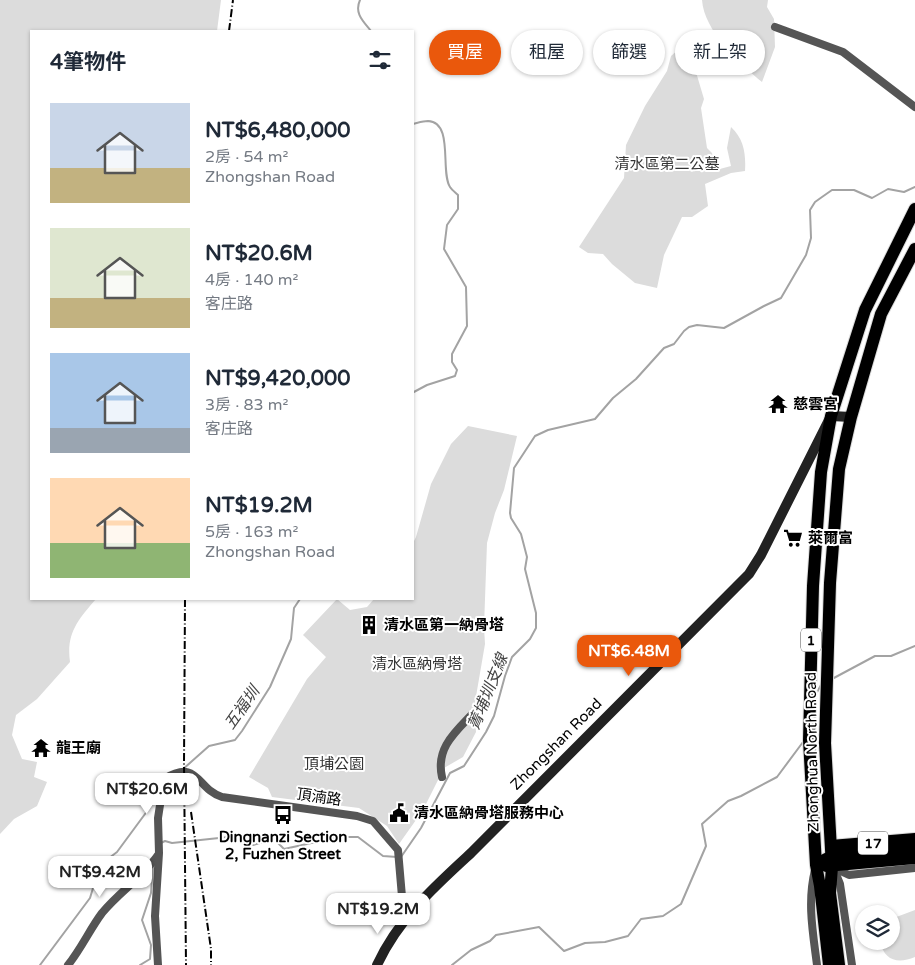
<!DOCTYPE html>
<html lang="zh-TW">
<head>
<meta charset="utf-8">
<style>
	body { margin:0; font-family:"Varela Round","Noto Sans TC",sans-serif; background:#f6f6f7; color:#1f2937; height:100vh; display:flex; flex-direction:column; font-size:19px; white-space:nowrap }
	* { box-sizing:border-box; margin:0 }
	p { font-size:16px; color:#747a83 }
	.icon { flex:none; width:28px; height:28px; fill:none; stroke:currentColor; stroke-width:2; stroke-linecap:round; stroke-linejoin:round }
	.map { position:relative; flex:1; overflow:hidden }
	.side { position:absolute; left:30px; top:30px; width:384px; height:570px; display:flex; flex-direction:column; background:#fff; border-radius:0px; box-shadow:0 1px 4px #0004 }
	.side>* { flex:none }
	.guide { position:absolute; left:429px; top:30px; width:411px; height:45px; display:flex; gap:10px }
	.buttons { position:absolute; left:855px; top:905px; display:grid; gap:10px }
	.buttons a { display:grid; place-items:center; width:45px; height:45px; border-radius:50%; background:#fff; box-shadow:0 1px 4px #0004; font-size:25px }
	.price { position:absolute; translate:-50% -42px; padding:0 11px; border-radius:10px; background:#fff; color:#222; font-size:16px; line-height:32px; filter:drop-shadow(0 1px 2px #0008) }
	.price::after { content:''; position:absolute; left:50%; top:30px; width:15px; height:11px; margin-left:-8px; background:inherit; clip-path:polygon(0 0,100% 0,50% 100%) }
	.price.current { background:#ea580c; color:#fff }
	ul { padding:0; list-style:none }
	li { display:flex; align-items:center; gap:15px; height:125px; padding:0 20px }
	li span { display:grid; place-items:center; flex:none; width:140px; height:100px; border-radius:0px; color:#555 }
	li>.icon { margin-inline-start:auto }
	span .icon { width:60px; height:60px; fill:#fffc; stroke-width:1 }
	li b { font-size:21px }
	h2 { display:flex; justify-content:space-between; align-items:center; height:60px; padding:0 20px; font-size:21px }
	.pill { padding:0 18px; border-radius:22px; background:#fff; box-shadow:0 1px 4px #0004; font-size:18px; line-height:45px }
	.pill.current { background:#ea580c; color:#fff }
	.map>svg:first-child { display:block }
	.green { fill:#dcdcdc }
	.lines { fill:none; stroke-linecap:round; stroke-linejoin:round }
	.stream { stroke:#a3a3a3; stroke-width:2 }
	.primary-casing { stroke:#dbdbdb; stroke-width:14 }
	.street { stroke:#555; stroke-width:8 }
	.secondary { stroke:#222; stroke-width:10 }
	.primary { stroke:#000; stroke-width:12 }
	.rail { stroke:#000; stroke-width:2; stroke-dasharray:8 2.5 1 2.5; stroke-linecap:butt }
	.labels { text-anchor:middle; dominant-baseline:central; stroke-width:4; stroke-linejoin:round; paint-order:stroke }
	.shield { fill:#fff; stroke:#4c4c4c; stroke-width:1 }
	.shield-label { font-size:14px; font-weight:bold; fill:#000 }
	.park-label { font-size:15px; fill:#333; stroke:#fff }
	.poi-label { font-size:15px; font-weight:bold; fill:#000; stroke:#fff; text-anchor:start }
	.street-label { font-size:15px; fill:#000; stroke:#fff }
	.water-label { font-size:16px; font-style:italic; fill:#444; stroke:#fff }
</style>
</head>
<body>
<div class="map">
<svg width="915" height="965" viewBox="0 0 915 965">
	<rect width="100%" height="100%" fill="#fff"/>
	<g class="green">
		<path d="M0 0H221L217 31H31V599H96C78 620 66 633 70 662L37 699 16 715 12 735 22 759 37 762 34 777 47 782 37 806 14 819 0 834Z"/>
		<path d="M702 0H768L767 7 774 19 775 47 762 82C740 64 704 31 702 0Z"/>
		<path d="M687 42 704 99 701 108 707 148 712 153 716 170 731 166 727 148 731 127C744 139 746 154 745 171L731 173 705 184 708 206 692 217H682L664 255 657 288 635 283 612 264 603 254 588 253 579 247 624 178 626 145 645 106 667 71 671 56Z"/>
		<polygon points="468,426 517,436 504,490 495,513 487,543 484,627 485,644 474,708 476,732 463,757 444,768 423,810 399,844 387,826 359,808 272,797 268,788 249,777 307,679 326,657 303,635 337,599 350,610 367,607 374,599 412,599 413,543 416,537 431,484 451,444"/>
		<path d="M915 910V957C898 964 884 961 880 941H891V919Z"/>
	</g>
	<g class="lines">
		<g class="stream">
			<path d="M360 0C354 13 363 21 371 31"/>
			<path d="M412 124C417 123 423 121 428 121 454 122 440 172 450 187 452 190 456 193 458 195V209L447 225 444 249 466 287 467 326 452 354V362L457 370 455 376 427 385 412 393"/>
			<polyline points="832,679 875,656 891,656 915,646"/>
			<polyline points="816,694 821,685"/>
			<polyline points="182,770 209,746 235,740 242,731 270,687 291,639 294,608 300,599"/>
			<polyline points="161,843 165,841 172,843 238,836 253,845 274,839 284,849 339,837 358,837 383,856 397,857"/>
			<polyline points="401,857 421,828 450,773 464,766 486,732 494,716 505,676 512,657 530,639 536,628 536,613 525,569 527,557 521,534 511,518 510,513 514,468 535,436 548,430 595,419 613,398 636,379 664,348 674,344 684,331 689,327 697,325 724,328 764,306 781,298 806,255 811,238 810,210 815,202 822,197 832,190 854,190 872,198 888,189 904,192 915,187"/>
			<polyline points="40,965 90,898 100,865 117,852 159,795"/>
			<polyline points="140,965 150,959 151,945 142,920 151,893 153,866"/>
			<polyline points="452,965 471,950 490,941 496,935 539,927 564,951 585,943 605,942 628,936 641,919 663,916 681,904 706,846 702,824 728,801 741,796 777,777 803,742"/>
		</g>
		<g class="primary-casing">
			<g id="primary">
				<polyline points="831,846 915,839"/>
				<polyline points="824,860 832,856 915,847"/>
				<polyline points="826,866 915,858"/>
				<polyline points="829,965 820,886 816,865 809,740 813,586 821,472 831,416 865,310 915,209"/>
				<polyline points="839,965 830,893 832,867 825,743 830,583 839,469 851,417 881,314 915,249"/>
			</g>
		</g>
		<g class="street">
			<polyline points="775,27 843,52 915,107"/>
			<path d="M442 777C435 746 458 730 477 709"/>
			<polyline points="832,867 849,875 915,868"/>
			<polyline points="834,869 840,884 852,965"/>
			<path d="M815 870C807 902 813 933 817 965"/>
			<path d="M68 965C81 949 90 929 102 913 119 892 143 877 158 855"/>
			<path d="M158 965 155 916 159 853 158 818 164 779C199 758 196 789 222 797L357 816 373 821 398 850 404 920"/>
		</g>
		<path class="secondary" d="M377 965C399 918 434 887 471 853L749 574 761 555 831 416 851 417"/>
		<use href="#primary" class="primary"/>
		<g class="rail">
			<polyline points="229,31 233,0"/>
			<polyline points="185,599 184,764 186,965"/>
			<polyline points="191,812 211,949 211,965"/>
		</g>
	</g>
	<defs>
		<g id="temple-bare" transform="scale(1.5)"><path d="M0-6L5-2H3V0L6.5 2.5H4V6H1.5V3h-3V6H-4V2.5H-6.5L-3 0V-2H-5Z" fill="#000" stroke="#fff" stroke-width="2.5" paint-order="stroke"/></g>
		<g id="supermarket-bare" transform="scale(1.5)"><path d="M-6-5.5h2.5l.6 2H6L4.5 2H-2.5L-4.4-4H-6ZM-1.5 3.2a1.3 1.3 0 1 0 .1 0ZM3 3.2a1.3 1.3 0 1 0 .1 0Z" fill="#000" stroke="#fff" stroke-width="2.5" paint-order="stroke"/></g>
		<g id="building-bare" transform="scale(1.5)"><path d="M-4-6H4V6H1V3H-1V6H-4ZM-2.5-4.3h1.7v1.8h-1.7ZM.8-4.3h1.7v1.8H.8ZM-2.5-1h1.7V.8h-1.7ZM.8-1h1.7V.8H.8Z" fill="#000" stroke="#fff" stroke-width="2.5" paint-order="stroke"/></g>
		<g id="civic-bare" transform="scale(1.5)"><path d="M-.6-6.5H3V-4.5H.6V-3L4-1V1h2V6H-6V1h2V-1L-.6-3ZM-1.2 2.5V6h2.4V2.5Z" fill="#000" stroke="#fff" stroke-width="2.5" paint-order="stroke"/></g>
		<g id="bus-bare" transform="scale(1.5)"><path d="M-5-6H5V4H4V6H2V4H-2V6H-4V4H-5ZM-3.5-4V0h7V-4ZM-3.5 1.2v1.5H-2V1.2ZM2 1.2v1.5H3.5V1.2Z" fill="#000" stroke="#fff" stroke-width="2.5" paint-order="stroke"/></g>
	</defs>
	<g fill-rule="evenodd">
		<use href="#temple-bare" x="778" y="404"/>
		<use href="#supermarket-bare" x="793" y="538"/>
		<use href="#building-bare" x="369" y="625"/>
		<use href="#temple-bare" x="41" y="748"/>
		<use href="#civic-bare" x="399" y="813"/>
		<use href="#bus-bare" x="283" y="815"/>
	</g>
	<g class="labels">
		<g class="shield">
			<rect x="801" y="628.5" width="20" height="23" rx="4"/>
			<rect x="858" y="831.5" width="30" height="23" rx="4"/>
		</g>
		<g class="shield-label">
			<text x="811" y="640">1</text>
			<text x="873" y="843">17</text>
		</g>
		<g class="park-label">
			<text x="667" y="164">清水區第二公墓</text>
			<text x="417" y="664">清水區納骨塔</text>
			<text x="334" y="764">頂埔公園</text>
		</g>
		<g class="poi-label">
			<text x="793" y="404">慈雲宮</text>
			<text x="808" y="538">萊爾富</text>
			<text x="384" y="625">清水區第一納骨塔</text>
			<text x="56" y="748">龍王廟</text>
			<text x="414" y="813">清水區納骨塔服務中心</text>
			<text x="283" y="837" text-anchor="middle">Dingnanzi Section<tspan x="283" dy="17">2, Fuzhen Street</tspan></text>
		</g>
		<g class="street-label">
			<text transform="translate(556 744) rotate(-45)">Zhongshan Road</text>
			<text transform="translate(812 752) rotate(-91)">Zhonghua North Road</text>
			<text transform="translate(319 797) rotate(8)">頂湳路</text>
		</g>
		<g class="water-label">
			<text transform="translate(488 692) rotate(-68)">菁埔圳支線</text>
			<text transform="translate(242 708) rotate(-55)">五福圳</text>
		</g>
	</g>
</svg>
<div class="buttons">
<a><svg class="icon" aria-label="layers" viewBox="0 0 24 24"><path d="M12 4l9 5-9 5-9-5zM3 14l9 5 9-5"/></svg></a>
</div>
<b class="price current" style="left:629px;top:677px">NT$6.48M</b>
<b class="price" style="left:147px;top:815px">NT$20.6M</b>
<b class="price" style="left:100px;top:898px">NT$9.42M</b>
<b class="price" style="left:378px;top:935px">NT$19.2M</b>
<div class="guide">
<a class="pill current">買屋</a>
<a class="pill">租屋</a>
<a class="pill">篩選</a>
<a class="pill">新上架</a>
</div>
<section class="side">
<h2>4筆物件<svg class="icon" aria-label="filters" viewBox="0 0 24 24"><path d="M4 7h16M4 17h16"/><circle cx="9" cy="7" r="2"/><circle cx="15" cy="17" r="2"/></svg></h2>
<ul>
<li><span style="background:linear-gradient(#c9d6e8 65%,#c2b280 0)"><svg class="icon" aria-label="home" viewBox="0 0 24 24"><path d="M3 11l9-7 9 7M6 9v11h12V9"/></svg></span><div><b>NT$6,480,000</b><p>2房 · 54 m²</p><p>Zhongshan Road</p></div></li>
<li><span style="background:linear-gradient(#dfe7d0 70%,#c2b280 0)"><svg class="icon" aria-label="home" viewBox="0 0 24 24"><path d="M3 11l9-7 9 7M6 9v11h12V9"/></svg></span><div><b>NT$20.6M</b><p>4房 · 140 m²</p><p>客庄路</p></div></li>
<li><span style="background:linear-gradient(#a9c7e8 75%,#9aa5b1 0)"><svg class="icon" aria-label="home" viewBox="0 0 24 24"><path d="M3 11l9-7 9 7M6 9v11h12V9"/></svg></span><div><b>NT$9,420,000</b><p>3房 · 83 m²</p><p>客庄路</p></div></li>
<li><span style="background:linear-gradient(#ffd9b3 65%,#8fb573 0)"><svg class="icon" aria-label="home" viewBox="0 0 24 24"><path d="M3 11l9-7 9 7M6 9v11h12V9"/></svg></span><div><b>NT$19.2M</b><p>5房 · 163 m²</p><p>Zhongshan Road</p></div></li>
</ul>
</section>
</div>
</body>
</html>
